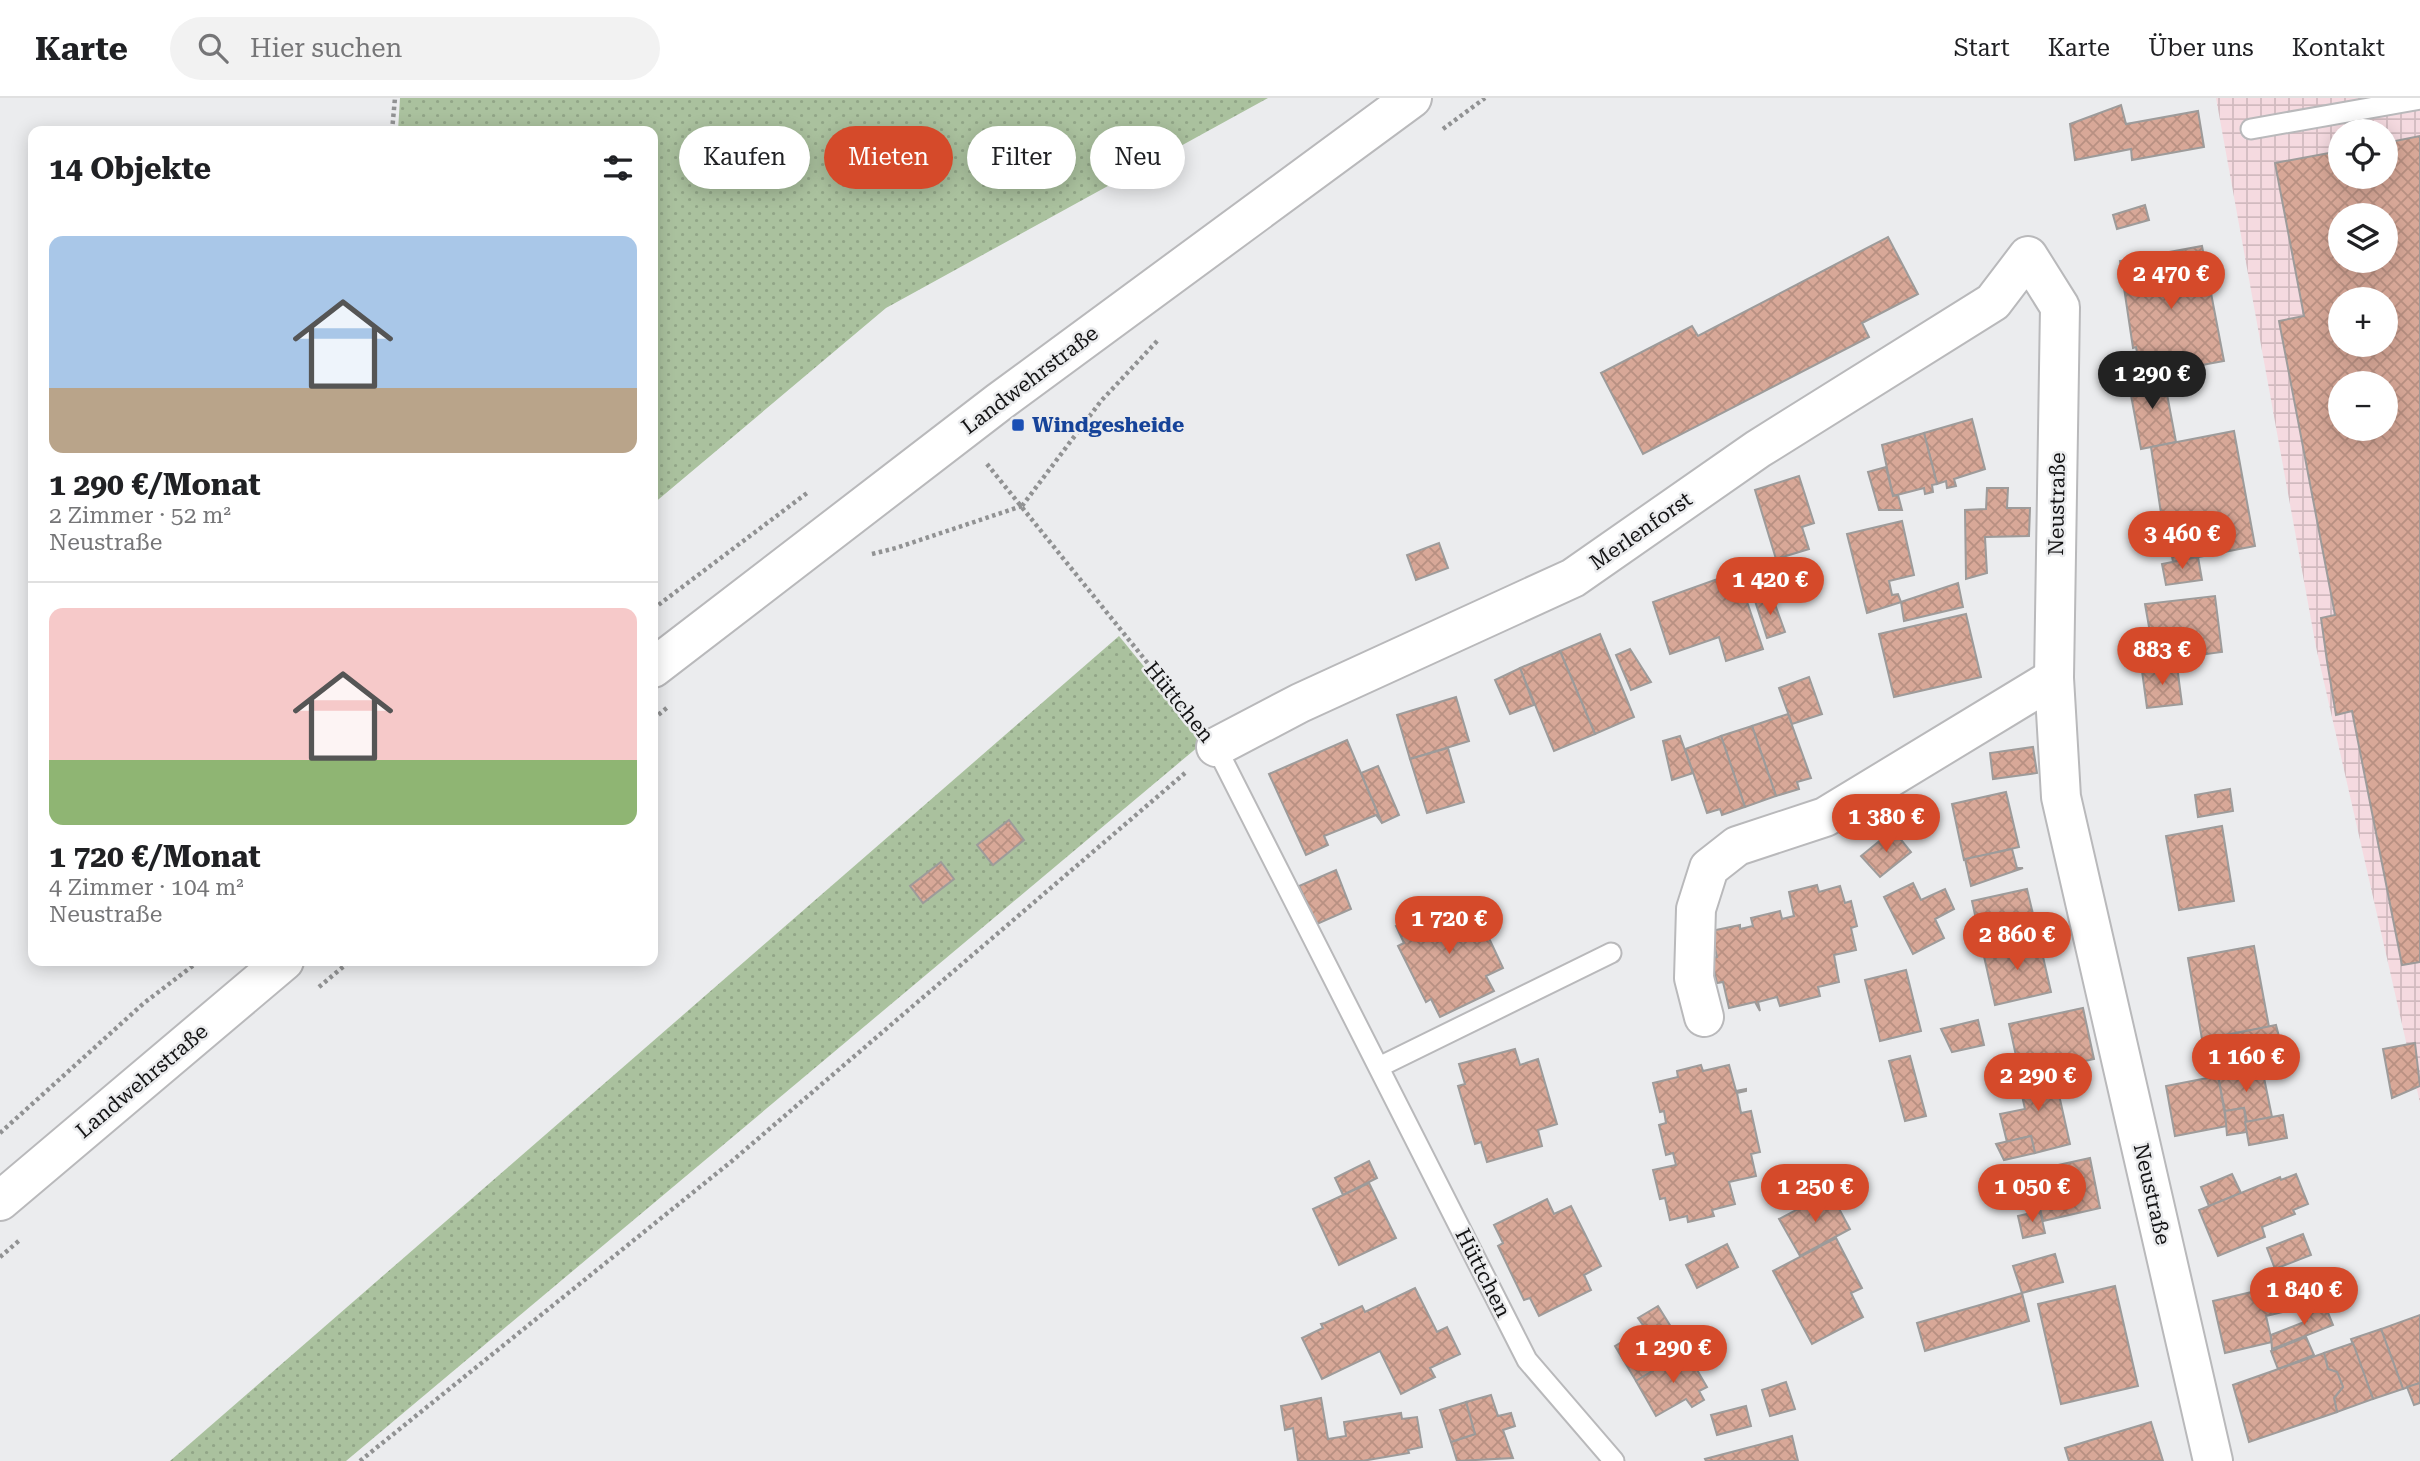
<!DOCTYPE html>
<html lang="de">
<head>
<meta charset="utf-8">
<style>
	body { margin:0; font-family:"Roboto Serif",serif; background:#f2f2f2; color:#202124; height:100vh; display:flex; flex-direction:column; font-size:26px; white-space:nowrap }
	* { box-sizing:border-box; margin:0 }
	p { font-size:23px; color:#757577 }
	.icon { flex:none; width:38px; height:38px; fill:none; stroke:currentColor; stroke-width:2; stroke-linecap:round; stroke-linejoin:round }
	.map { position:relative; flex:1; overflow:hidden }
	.drawer { position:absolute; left:28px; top:28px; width:630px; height:840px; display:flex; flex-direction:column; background:#fff; border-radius:14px; box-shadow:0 4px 18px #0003 }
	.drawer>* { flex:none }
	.banner { position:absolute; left:679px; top:28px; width:665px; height:63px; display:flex; gap:14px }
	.buttons { position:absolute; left:2328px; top:21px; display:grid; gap:14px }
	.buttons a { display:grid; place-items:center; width:70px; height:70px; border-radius:50%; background:#fff; box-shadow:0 4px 18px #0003; font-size:35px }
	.price { position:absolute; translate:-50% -60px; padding:0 16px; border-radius:24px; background:#d54a2a; color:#fff; font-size:23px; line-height:46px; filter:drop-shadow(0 2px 4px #0008) }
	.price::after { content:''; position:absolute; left:50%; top:42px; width:21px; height:16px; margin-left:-10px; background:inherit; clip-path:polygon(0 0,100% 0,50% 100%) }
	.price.current { background:#222; color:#fff }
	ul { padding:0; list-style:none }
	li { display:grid; align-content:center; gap:14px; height:371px; padding:0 21px }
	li+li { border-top:2px solid #e0e0e0 }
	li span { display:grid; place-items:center; height:217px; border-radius:14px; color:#555 }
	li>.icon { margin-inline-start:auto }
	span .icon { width:126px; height:126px; fill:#fffc; stroke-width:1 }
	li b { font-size:30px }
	h2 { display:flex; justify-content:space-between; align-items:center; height:84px; padding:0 21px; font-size:30px }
	.tag { padding:0 24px; border-radius:32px; background:#fff; box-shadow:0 4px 18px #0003; font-size:24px; line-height:63px }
	.tag.current { background:#d54a2a; color:#fff }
	header { display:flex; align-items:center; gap:42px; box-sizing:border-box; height:98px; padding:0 35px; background:#fff; border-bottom:2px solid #e0e0e0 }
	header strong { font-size:33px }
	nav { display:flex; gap:38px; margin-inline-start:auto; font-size:24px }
	.search { width:490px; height:63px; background:#f2f2f2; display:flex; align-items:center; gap:18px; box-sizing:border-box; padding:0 24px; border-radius:38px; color:#757577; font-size:26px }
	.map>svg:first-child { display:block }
	.industrial { fill:url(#industrial-grid); fill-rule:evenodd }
	.grass { fill:url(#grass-dots) }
	.building { fill:url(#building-cross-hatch); stroke:#9d9b9a; stroke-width:2; fill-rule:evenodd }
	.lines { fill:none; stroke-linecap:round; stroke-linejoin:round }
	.lane-casing { stroke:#b9b9bb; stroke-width:23 }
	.street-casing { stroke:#b9b9bb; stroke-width:42 }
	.secondary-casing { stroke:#b9b9bb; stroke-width:42 }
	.path { stroke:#919293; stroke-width:4.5; stroke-dasharray:3.5 3.5; stroke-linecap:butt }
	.lane { stroke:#fff; stroke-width:19 }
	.street { stroke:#fff; stroke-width:38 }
	.secondary { stroke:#fff; stroke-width:38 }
	.transit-dot { fill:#1a4fb4; stroke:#ebecee; stroke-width:2.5 }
	.labels { text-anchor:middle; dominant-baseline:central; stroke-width:5; stroke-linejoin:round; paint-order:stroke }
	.street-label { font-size:21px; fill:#141415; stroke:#ebecee }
	.transit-label { font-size:21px; font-weight:bold; fill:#164399; stroke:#ebecee; text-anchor:start }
</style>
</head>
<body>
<header>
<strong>Karte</strong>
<div class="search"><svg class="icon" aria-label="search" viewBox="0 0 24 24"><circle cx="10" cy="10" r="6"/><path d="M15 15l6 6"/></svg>Hier suchen</div>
<nav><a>Start</a><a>Karte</a><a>Über uns</a><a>Kontakt</a></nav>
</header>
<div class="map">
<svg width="2420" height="1363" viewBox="0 0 2420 1363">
	<defs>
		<pattern id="industrial-grid" width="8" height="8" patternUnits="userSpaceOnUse" patternTransform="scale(1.75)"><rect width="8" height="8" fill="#f5dae0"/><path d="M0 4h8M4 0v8" fill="none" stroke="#d1babf"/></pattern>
		<pattern id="grass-dots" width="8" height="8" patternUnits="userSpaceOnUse" patternTransform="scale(1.75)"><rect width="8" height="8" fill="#aac19e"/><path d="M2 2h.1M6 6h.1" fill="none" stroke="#91a587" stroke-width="1.8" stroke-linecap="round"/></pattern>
		<pattern id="building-cross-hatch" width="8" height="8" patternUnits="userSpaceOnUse" patternTransform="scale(1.75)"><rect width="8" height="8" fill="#d8a898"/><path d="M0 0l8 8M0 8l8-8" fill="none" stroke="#b89082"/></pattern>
	</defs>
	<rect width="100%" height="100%" fill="#ebecee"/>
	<path class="industrial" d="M2216 0H2420V1005L2316 549ZM2340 33H2385V79H2340ZM2340 117H2385V163H2340ZM2340 201H2385V247H2340ZM2340 285H2385V331H2340Z"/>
	<g class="grass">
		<polygon points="400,0 1268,0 886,210 653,406 653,33 398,33"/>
		<polygon points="1119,538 1205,643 346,1363 170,1363"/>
	</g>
	<g class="building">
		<polygon points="2121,7 2126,26 2198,13 2204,49 2132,62 2131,51 2075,62 2070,26"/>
		<path d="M2420 38V864L2402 867 2352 613 2336 617 2327 563 2321 520 2335 517 2279 223 2304 218 2275 65 2340 53V79H2385V45ZM2340 117H2385V163H2340ZM2340 201H2385V247H2340ZM2340 285H2385V331H2340Z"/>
		<polygon points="2145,107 2149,122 2117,131 2113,117"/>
		<polygon points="1888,139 1918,196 1862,225 1869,239 1643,356 1601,275 1692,228 1698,238"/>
		<polygon points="2202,148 2224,263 2142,278 2136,249 2133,250 2120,163"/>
		<polygon points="2163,275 2176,344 2141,351 2128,281"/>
		<polygon points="1972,321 1985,371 1954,381 1956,388 1947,390 1946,383 1937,386 1924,335"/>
		<polygon points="2234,333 2255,448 2173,464 2168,435 2164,435 2151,349"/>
		<polygon points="1924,335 1937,386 1932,387 1933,394 1925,396 1924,390 1893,398 1882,347"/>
		<polygon points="1886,369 1893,398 1898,397 1902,412 1879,412 1868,374"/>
		<polygon points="1799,378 1814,425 1802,429 1809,451 1776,461 1755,392"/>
		<polygon points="1987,390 2008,390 2007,410 2030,410 2029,438 1985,439 1987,475 1966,481 1965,412 1986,411"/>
		<polygon points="1902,423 1914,477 1889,483 1892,497 1898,496 1901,504 1867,515 1847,436"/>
		<polygon points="1439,445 1448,470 1416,482 1407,457"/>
		<polygon points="2198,459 2202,482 2166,487 2162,466"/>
		<polygon points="1737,474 1763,551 1726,563 1719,539 1670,556 1653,504"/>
		<polygon points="1958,485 1963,509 1904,523 1901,504"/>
		<polygon points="1772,498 1785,534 1767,540 1755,503"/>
		<polygon points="2215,498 2222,554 2155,563 2145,506"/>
		<polygon points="1966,516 1981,579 1894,599 1879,536"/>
		<polygon points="1600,536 1634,619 1595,636 1560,553"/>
		<polygon points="1630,551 1651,584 1631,592 1616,557"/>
		<polygon points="1560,553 1595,636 1554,653 1520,570"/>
		<polygon points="2177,568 2182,606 2147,610 2142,573"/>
		<polygon points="1520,570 1534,607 1510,616 1495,582"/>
		<polygon points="1809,579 1822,616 1792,626 1779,590"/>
		<polygon points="1456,599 1469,643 1410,661 1397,617"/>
		<polygon points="1788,616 1811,680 1797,684 1799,691 1776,698 1752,628"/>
		<polygon points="1752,628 1776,698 1745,709 1721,638"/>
		<polygon points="1680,638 1693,675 1672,682 1663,643"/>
		<polygon points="1721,638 1745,709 1722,717 1720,711 1707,715 1685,651"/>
		<polygon points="1347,642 1382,725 1376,717 1324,738 1328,747 1306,757 1269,676"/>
		<polygon points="2033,649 2037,675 1993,681 1990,655"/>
		<polygon points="1448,650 1464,704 1427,715 1410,661"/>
		<polygon points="1378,668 1399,717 1382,725 1361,675"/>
		<polygon points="2230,691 2233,713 2198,719 2195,697"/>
		<polygon points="2006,694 2019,749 1964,762 1952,706"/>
		<polygon points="1009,722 1024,742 993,767 977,747"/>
		<polygon points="2222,728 2234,803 2179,812 2166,738"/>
		<polygon points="1893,732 1911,754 1880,779 1861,758"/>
		<polygon points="2012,751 2017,770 2023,770 1971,788 1965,761"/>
		<polygon points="941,764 954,781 923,805 910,788"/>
		<polygon points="1336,772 1351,811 1317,826 1299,788"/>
		<polygon points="1913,785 1921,802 1945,791 1954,811 1935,821 1944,840 1913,856 1884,799"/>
		<polygon points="1817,787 1819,794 1840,788 1845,805 1851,803 1857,828 1851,830 1856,852 1834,857 1839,884 1818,889 1820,898 1780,908 1777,899 1758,904 1760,913 1755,904 1729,910 1723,884 1717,885 1711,860 1717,859 1711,833 1740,827 1740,831 1753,828 1751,820 1780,813 1782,821 1794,818 1789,794"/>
		<polygon points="2027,791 2039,841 1983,854 1972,803"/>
		<polygon points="1449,801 1456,817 1474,808 1503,870 1486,878 1494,893 1440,919 1431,901 1426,904 1398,848 1404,845 1396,828"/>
		<polygon points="2039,841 2051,894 1995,907 1983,854"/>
		<polygon points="2254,848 2269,929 2202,941 2188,860"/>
		<polygon points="1906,872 1921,933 1880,943 1865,882"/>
		<polygon points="2083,910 2094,961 2018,978 2020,976 2009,926"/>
		<polygon points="1978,922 1984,947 1952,954 1941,931"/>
		<polygon points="2276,927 2281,946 2240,954 2236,935"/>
		<polygon points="2415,945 2420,988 2392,1000 2383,951"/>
		<polygon points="1515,951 1520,967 1538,961 1557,1026 1538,1032 1542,1048 1487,1064 1481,1044 1475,1046 1458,988 1465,986 1459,966"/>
		<polygon points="1910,958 1926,1018 1905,1023 1889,963"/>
		<polygon points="1701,967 1703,973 1729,967 1736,993 1746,991 1746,993 1737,995 1741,1015 1751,1013 1760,1054 1751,1056 1756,1078 1729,1084 1735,1106 1712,1112 1714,1118 1688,1124 1687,1118 1670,1122 1665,1100 1660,1101 1653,1072 1676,1067 1673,1055 1666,1057 1659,1027 1666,1025 1664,1013 1660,1014 1653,985 1678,979 1677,973"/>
		<polygon points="2053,970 2070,1046 2035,1055 2031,1038 2007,1044 2000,1016 2025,1011 2019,984 2011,986 2009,979"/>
		<polygon points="2262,970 2272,1019 2247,1024 2244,1010 2225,1013 2218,978"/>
		<polygon points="2218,978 2227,1028 2175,1038 2166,988"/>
		<polygon points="2244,1010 2247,1034 2227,1037 2225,1013"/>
		<polygon points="2283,1017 2287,1040 2249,1047 2245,1024"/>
		<polygon points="2031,1038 2035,1055 2004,1062 1996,1046"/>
		<polygon points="2090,1060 2100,1110 2043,1123 2031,1073"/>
		<polygon points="1369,1063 1377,1080 1343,1097 1335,1080"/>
		<polygon points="2232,1076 2241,1095 2209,1108 2201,1089"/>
		<polygon points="2296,1076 2308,1106 2293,1112 2295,1116 2262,1129 2265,1139 2218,1158 2199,1112 2280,1079 2281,1082"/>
		<polygon points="1369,1085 1396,1140 1339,1167 1313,1111"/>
		<polygon points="1830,1094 1850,1131 1800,1158 1779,1121"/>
		<polygon points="1547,1101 1554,1116 1571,1108 1601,1168 1584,1177 1591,1192 1539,1218 1530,1200 1524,1202 1498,1148 1503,1145 1494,1127"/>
		<polygon points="2040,1113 2045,1135 2023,1140 2018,1118"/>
		<polygon points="2303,1136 2311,1157 2275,1171 2267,1150"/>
		<polygon points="1836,1140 1862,1190 1851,1195 1863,1219 1812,1246 1773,1173"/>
		<polygon points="1727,1146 1738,1169 1697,1190 1686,1167"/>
		<polygon points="2055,1156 2063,1184 2022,1195 2013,1168"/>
		<polygon points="2286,1186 2291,1212 2266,1218 2272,1244 2225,1255 2213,1203"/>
		<polygon points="2115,1188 2138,1288 2061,1306 2038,1206"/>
		<polygon points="1415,1190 1437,1234 1447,1229 1460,1256 1430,1270 1435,1279 1401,1296 1380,1253 1322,1281 1302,1240 1323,1230 1321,1226 1325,1225 1362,1208 1365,1214"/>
		<polygon points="2022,1195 2029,1223 1925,1253 1917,1225"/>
		<polygon points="2324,1205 2333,1227 2272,1251 2271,1237 2307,1223 2304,1213"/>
		<polygon points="1658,1208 1686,1253 1636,1283 1615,1248 1645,1230 1638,1220"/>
		<polygon points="2420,1217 2420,1285 2403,1291 2381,1231"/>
		<polygon points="2381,1231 2403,1291 2373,1301 2351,1241"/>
		<polygon points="2306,1239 2314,1257 2278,1271 2271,1253"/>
		<polygon points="2353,1245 2373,1301 2337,1314 2334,1300 2343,1289 2337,1274 2328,1271 2324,1255"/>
		<polygon points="1686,1253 1707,1289 1699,1293 1704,1302 1692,1309 1686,1301 1656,1318 1636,1283"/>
		<polygon points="2324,1255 2328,1271 2337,1274 2343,1289 2334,1300 2337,1314 2249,1344 2233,1287"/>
		<polygon points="1786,1284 1795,1311 1770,1318 1762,1292"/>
		<polygon points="2420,1285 2420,1305 2414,1307 2407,1289"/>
		<polygon points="1491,1297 1498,1318 1511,1315 1515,1328 1503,1332 1513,1360 1457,1363 1451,1344 1475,1336 1466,1304"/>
		<polygon points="1321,1300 1328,1341 1346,1338 1344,1324 1401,1315 1402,1321 1417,1319 1422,1349 1408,1352 1409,1355 1362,1363 1298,1363 1293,1330 1285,1332 1281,1308"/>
		<polygon points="1466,1304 1475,1336 1451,1344 1440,1312"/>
		<polygon points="1746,1308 1751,1328 1717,1337 1711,1317"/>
		<polygon points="2151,1324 2163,1363 2069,1363 2065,1350"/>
		<polygon points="1792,1338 1798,1363 1706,1363 1705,1361"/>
	</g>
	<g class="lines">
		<g class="lane-casing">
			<g id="lane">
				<polyline points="2251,31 2420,1"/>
				<polyline points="1216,649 1527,1262 1614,1363"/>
				<polyline points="1379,969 1611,855"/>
			</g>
		</g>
		<g class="street-casing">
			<g id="street">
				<polyline points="1216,649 1300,605 1573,480 1758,351 1993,204 2028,158 2060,209 2054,580 2061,699 2213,1363"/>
				<polyline points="1704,919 1694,880 1696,811 1709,770 1737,748 1825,719 2054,580"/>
			</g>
		</g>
		<g class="secondary-casing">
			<g id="secondary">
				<polyline points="653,570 999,304 1412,0"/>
				<polyline points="0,1103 284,863"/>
			</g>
		</g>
		<g class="path">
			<polyline points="1443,31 1485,0"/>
			<polyline points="392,33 395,0"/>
			<polyline points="987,366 1192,620"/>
			<polyline points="1022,408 1101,303 1159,241"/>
			<polyline points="872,456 896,450 1022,408"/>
			<polyline points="653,511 807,395"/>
			<polyline points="653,621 668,609"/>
			<polyline points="319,889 350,863"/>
			<polyline points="0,1035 144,905 199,863"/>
			<polyline points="0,1159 21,1141"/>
			<polyline points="360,1363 732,1063 1185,675"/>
		</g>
		<use href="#lane" class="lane"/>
		<use href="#street" class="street"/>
		<use href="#secondary" class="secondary"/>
	</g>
	<rect class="transit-dot" x="1011" y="320" width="14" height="14" rx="3.5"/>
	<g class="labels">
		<g class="street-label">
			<text transform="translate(1030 282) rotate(-37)">Landwehrstraße</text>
			<text transform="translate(2057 406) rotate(-89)">Neustraße</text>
			<text transform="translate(1641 433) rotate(-35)">Merlenforst</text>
			<text transform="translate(1179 604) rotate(51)">Hüttchen</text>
			<text transform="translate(142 983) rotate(-40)">Landwehrstraße</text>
			<text transform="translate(2152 1096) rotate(77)">Neustraße</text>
			<text transform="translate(1483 1175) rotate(63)">Hüttchen</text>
		</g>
		<g class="transit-label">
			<text x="1032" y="327">Windgesheide</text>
		</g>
	</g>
</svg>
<div class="buttons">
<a><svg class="icon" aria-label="locate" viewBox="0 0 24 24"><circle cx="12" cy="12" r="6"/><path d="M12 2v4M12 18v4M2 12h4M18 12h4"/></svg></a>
<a><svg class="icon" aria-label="layers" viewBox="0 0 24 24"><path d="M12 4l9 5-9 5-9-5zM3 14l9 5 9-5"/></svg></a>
<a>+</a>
<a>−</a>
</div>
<b class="price" style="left:2171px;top:213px">2 470 €</b>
<b class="price current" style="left:2152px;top:313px">1 290 €</b>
<b class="price" style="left:2182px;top:473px">3 460 €</b>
<b class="price" style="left:1770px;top:519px">1 420 €</b>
<b class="price" style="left:2162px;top:589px">883 €</b>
<b class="price" style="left:1886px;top:756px">1 380 €</b>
<b class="price" style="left:1449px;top:858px">1 720 €</b>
<b class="price" style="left:2017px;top:874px">2 860 €</b>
<b class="price" style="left:2246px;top:996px">1 160 €</b>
<b class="price" style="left:2038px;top:1015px">2 290 €</b>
<b class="price" style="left:1815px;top:1126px">1 250 €</b>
<b class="price" style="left:2032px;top:1126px">1 050 €</b>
<b class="price" style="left:2304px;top:1229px">1 840 €</b>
<b class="price" style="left:1673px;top:1287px">1 290 €</b>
<div class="banner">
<a class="tag">Kaufen</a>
<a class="tag current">Mieten</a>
<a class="tag">Filter</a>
<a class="tag">Neu</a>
</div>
<section class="drawer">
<h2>14 Objekte<svg class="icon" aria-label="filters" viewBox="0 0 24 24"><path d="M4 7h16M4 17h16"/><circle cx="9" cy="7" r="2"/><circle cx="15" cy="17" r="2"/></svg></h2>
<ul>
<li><span style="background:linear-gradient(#a9c7e8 70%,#b9a48a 0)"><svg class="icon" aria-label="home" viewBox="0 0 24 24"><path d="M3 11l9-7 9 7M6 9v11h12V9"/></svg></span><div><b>1 290 €/Monat</b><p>2 Zimmer · 52 m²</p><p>Neustraße</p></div></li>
<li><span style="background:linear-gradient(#f6c9c9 70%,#8fb573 0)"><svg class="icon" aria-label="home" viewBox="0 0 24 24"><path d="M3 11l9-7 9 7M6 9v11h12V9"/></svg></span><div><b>1 720 €/Monat</b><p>4 Zimmer · 104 m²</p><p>Neustraße</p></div></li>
</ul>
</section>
</div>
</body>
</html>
